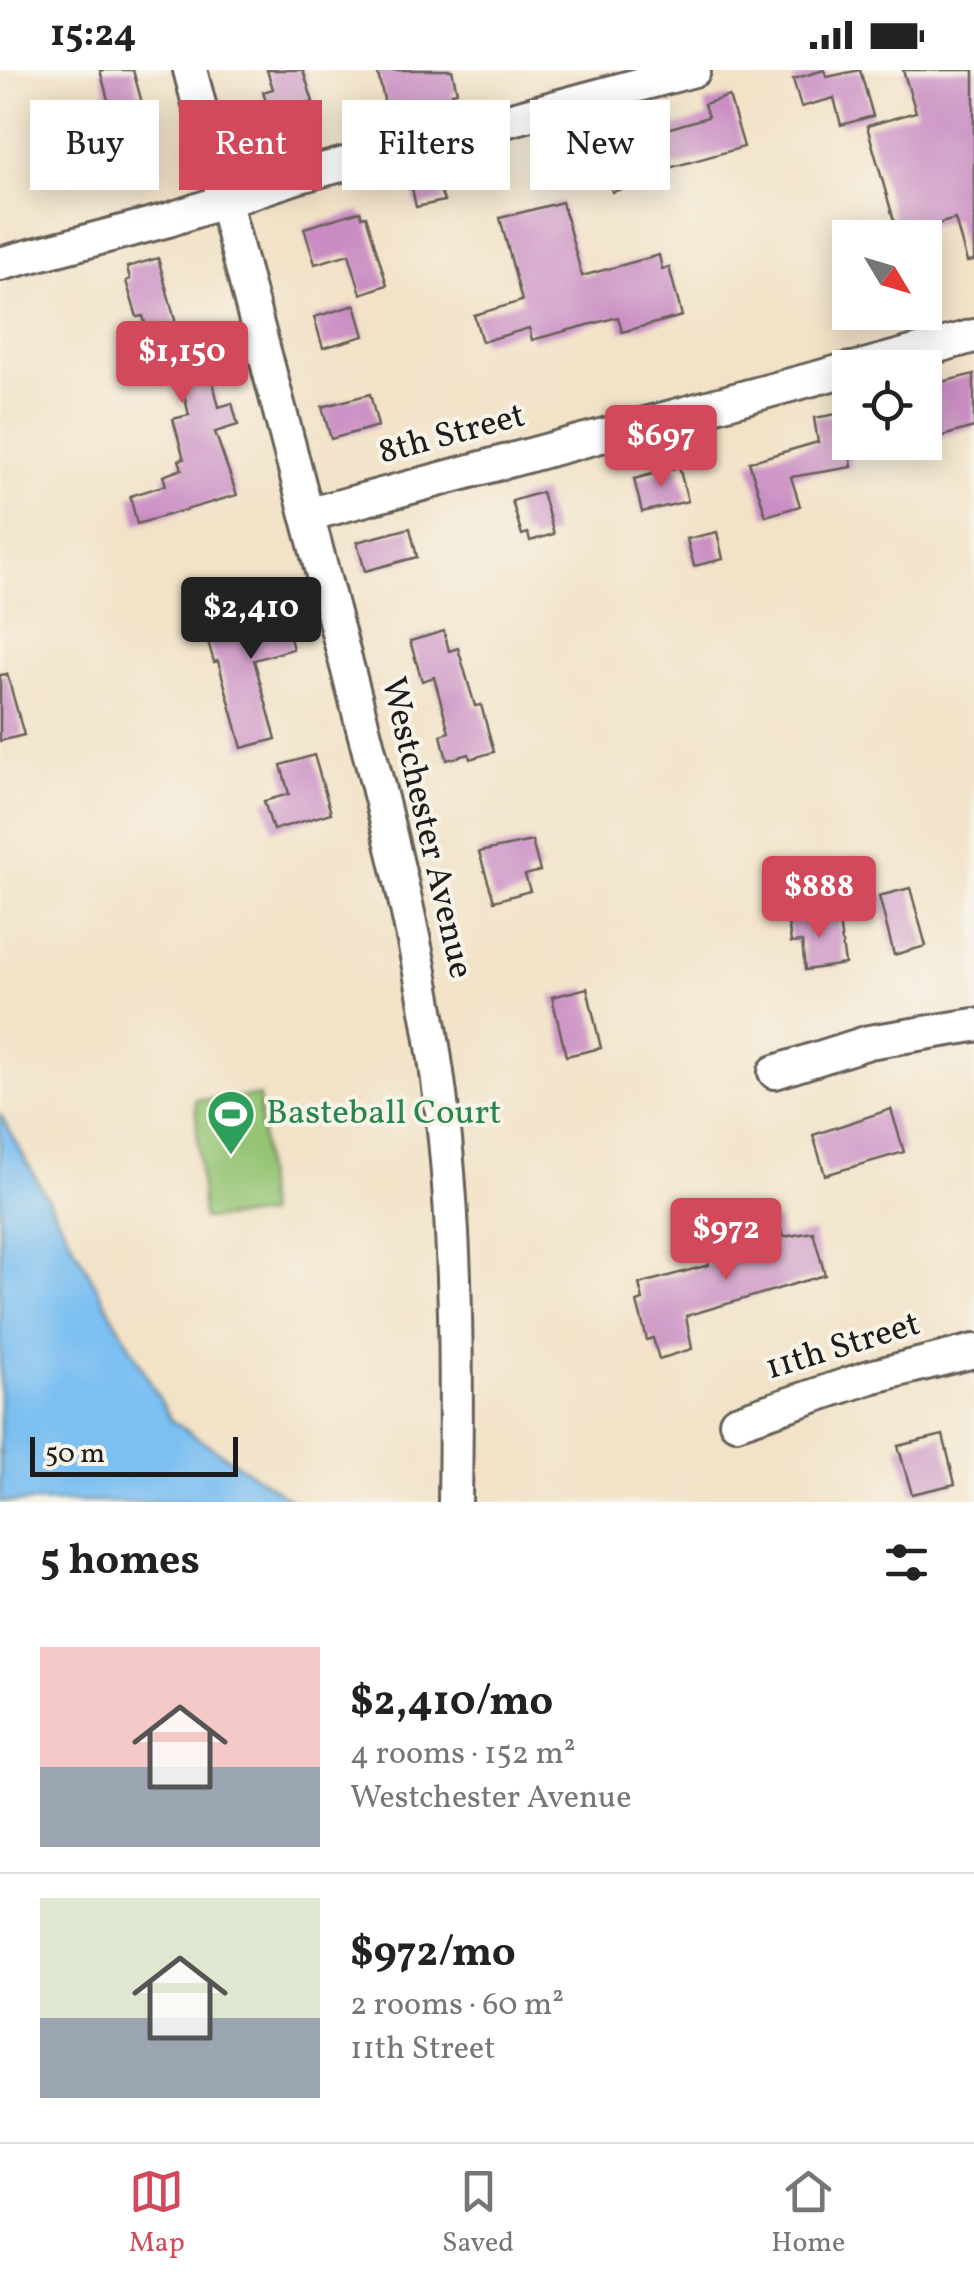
<!DOCTYPE html>
<html lang="en">
<head>
<meta charset="utf-8">
<style>
	body { margin:0; font-family:Vollkorn,serif; background:#f6f6f6; color:#222; height:100vh; display:flex; flex-direction:column; font-size:38px; white-space:nowrap }
	* { box-sizing:border-box; margin:0 }
	p { font-size:32px; color:#767676 }
	.icon { flex:none; width:55px; height:55px; fill:none; stroke:currentColor; stroke-width:2; stroke-linecap:round; stroke-linejoin:round }
	.map { position:relative; height:1432px; overflow:hidden }
	.details { display:flex; flex-direction:column; background:#fff; flex:1 }
	.details>* { flex:none }
	.banner { position:absolute; left:30px; top:30px; width:915px; height:90px; display:flex; gap:20px }
	.needle { width:65px; rotate:128deg }
	.controls { position:absolute; left:832px; top:150px; display:grid; gap:20px }
	.controls a { display:grid; place-items:center; width:110px; height:110px; border-radius:0px; background:#fff; box-shadow:0 5px 25px #0003; font-size:50px }
	.scale { position:absolute; left:30px; bottom:25px; width:208px; box-sizing:border-box; padding-left:10px; border:5px solid #1c1c1c; border-top:0; font-size:28px; line-height:35px; white-space:nowrap; color:#1c1c1c; -webkit-text-stroke:8px #f7f3e8; paint-order:stroke }
	.price { position:absolute; translate:-50% -85px; padding:0 22px; border-radius:10px; background:#d1495b; color:#fff; font-size:32px; line-height:65px; filter:drop-shadow(0 2px 5px #0008) }
	.price::after { content:''; position:absolute; left:50%; top:60px; width:30px; height:22px; margin-left:-15px; background:inherit; clip-path:polygon(0 0,100% 0,50% 100%) }
	.price.current { background:#222; color:#fff }
	ul { padding:0; list-style:none }
	li { display:flex; align-items:center; gap:30px; height:250px; padding:0 40px }
	li+li { border-top:2px solid #e0e0e0 }
	li span { display:grid; place-items:center; flex:none; width:280px; height:200px; border-radius:0px; color:#555 }
	li>.icon { margin-inline-start:auto }
	span .icon { width:120px; height:120px; fill:#fffc; stroke-width:1 }
	li b { font-size:42px }
	h2 { display:flex; justify-content:space-between; align-items:center; height:120px; padding:0 40px; font-size:42px }
	.chip { padding:0 35px; border-radius:0px; background:#fff; box-shadow:0 5px 25px #0003; font-size:35px; line-height:90px }
	.chip.current { background:#d1495b; color:#fff }
	.status { display:flex; justify-content:space-between; align-items:center; height:70px; padding:0 50px; background:#fff; direction:ltr }
	.status svg { height:28px; fill:currentColor }
	.dock { display:flex; justify-content:space-around; align-items:center; height:140px; border-top:2px solid #e0e0e0; background:#fff; font-size:28px; color:#767676 }
	.dock a { display:grid; justify-items:center; gap:5px }
	.dock .current { color:#d1495b }
	.map>svg:first-child { display:block }
	.green { fill:#95c574; stroke:#587048; stroke-width:2.5 }
	.water { fill:#7bbff1; stroke:#4c6e86; stroke-width:2.5 }
	.building { fill:#c98dc3 }
	.lines { fill:none; stroke-linecap:round; stroke-linejoin:round }
	.minor-casing { stroke:#676158; stroke-width:38 }
	.minor { stroke:#fff; stroke-width:32 }
	.labels { text-anchor:middle; dominant-baseline:central; stroke-width:8; stroke-linejoin:round; paint-order:stroke }
	.street-label { font-size:35px; fill:#1c1c1c; stroke:#f7f3e8 }
	.leisure-label { font-size:35px; fill:#27864d; stroke:#f7f3e8; text-anchor:start }
</style>
</head>
<body>
<div class="status"><b>15:24</b><svg viewBox="0 0 49 12"><path d="M0 12V9h3v3zM5 12V6h3v6zM10 12V3h3v9zM15 12V0h3v12zM26 1h20v11H26zM47 4h2v5h-2z"/></svg></div>
<div class="map">
<svg width="974" height="1432" viewBox="0 0 974 1432">
	<rect width="100%" height="100%" fill="#f7f3e8"/>
	<filter id="ink" filterUnits="userSpaceOnUse"><feTurbulence type="fractalNoise" baseFrequency=".01" numOctaves="2"/><feDisplacementMap in="SourceGraphic" scale="20" xChannelSelector="R" yChannelSelector="G"/><feConvolveMatrix kernelMatrix="1 2 1 2 8 2 1 2 1" color-interpolation-filters="sRGB"/></filter>
	<filter id="wash" filterUnits="userSpaceOnUse"><feTurbulence type="fractalNoise" baseFrequency=".0048" numOctaves="4" result="noise"/><feDisplacementMap in="SourceGraphic" scale="40" xChannelSelector="R" yChannelSelector="G"/><feGaussianBlur stdDeviation="2.25" result="paint"/><feColorMatrix in="noise" values="0 0 0 0 0 0 0 0 0 0 0 0 0 0 0 0 0 1.4 0 .05"/><feComposite in="paint" operator="in"/></filter>
	<g filter="url(#wash)">
		<rect width="100%" height="100%" fill="#f2e2c7"/>
		<polygon class="green" points="259,1026 267,1145 203,1149 195,1030"/>
		<polygon class="water" points="0,1044 172,1351 295,1432 0,1432"/>
		<g id="blocks">
			<g class="building">
				<polygon points="100,0 133,0 152,70 121,78"/>
				<polygon points="267,0 303,0 313,32 297,37 305,63 269,74 259,41 268,38 263,22 273,19"/>
				<polygon points="377,0 452,0 457,22 452,23 455,31 423,39 417,34 387,42"/>
				<polygon points="824,0 827,7 860,0 873,46 841,55 834,28 801,37 793,9"/>
				<polygon points="903,0 974,0 974,191 967,192 955,149 898,165 867,56 916,42"/>
				<polygon points="729,26 744,77 658,101 660,108 612,122 600,83 664,64 663,60 708,47 704,34"/>
				<polygon points="434,103 444,131 416,137 410,109"/>
				<polygon points="562,132 582,206 659,185 662,199 669,197 682,246 622,262 618,247 532,270 529,258 482,272 474,245 522,231 500,148"/>
				<polygon points="360,141 362,147 366,146 387,215 361,224 349,184 315,194 304,158"/>
				<polygon points="158,188 181,272 202,267 219,337 232,333 238,355 215,362 237,425 137,454 130,426 166,415 163,406 182,399 179,390 184,389 173,349 189,345 177,296 158,302 143,246 137,247 126,211 130,209 127,197"/>
				<polygon points="355,235 364,266 323,278 314,247"/>
				<polygon points="974,304 974,357 925,371 925,316"/>
				<polygon points="370,324 378,356 331,369 322,337"/>
				<polygon points="843,343 852,397 791,407 800,436 766,446 749,392 818,372 814,348"/>
				<polygon points="679,397 688,431 642,442 634,409"/>
				<polygon points="542,422 554,464 530,471 528,463 522,465 512,431"/>
				<polygon points="410,458 417,487 365,501 357,472"/>
				<polygon points="717,462 723,489 694,496 687,469"/>
				<polygon points="262,515 265,529 278,526 293,579 254,590 276,669 242,678 218,591 214,592 207,568 246,557 236,522"/>
				<polygon points="444,561 449,581 458,578 475,636 481,635 494,682 470,689 469,684 447,690 441,665 449,662 434,607 422,611 410,571"/>
				<polygon points="7,604 24,665 0,671 0,605"/>
				<polygon points="314,685 331,743 273,760 264,731 289,724 281,695"/>
				<polygon points="532,771 540,801 525,805 530,821 494,831 479,782"/>
				<polygon points="910,818 926,876 894,885 879,826"/>
				<polygon points="838,845 845,894 805,900 802,872 791,873 788,852"/>
				<polygon points="587,918 601,978 566,986 552,927"/>
				<polygon points="891,1039 904,1082 825,1105 813,1065"/>
				<polygon points="778,1150 783,1167 813,1162 825,1205 686,1246 692,1279 659,1289 653,1268 647,1270 637,1232 643,1230 639,1214 709,1195 706,1185 747,1173 743,1160"/>
				<polygon points="943,1365 955,1414 912,1424 898,1376"/>
			</g>
		</g>
	</g>
	<g filter="url(#ink)">
		<use href="#blocks" fill-opacity="0" stroke="#676158" stroke-width="2.5"/>
		<g class="lines">
			<g class="minor-casing">
				<g id="minor">
					<path d="M190 0C239 187 289 374 338 562 378 715 420 868 440 1025 457 1159 457 1297 455 1432"/>
					<polyline points="0,194 168,150 296,107 694,0"/>
					<polyline points="857,298 974,266"/>
					<polyline points="307,445 850,299"/>
					<polyline points="775,1002 869,972 974,955"/>
					<polyline points="736,1352 870,1307 974,1281"/>
				</g>
			</g>
			<use href="#minor" class="minor"/>
		</g>
	</g>
	<defs>
		<g id="stadium-pin" transform="scale(2.5)"><path d="M0 17L-7.5 6A9.5 9.5 0 1 1 7.5 6Z" fill="#2e9e5b" stroke="#f7f3e8"/><path d="M0-5a6.5 5 0 1 0 0 10a6.5 5 0 1 0 0-10ZM-3.5-1.8h7v3.6h-7Z" fill="#fff"/></g>
	</defs>
	<g fill-rule="evenodd">
		<use href="#stadium-pin" x="231" y="1044"/>
	</g>
	<g class="labels">
		<g class="street-label">
			<text transform="translate(452 365) rotate(-15)">8th Street</text>
			<text transform="translate(426 758) rotate(77)">Westchester Avenue</text>
			<text transform="translate(843 1277) rotate(-17)">11th Street</text>
		</g>
		<g class="leisure-label">
			<text x="266" y="1044">Basteball Court</text>
		</g>
	</g>
</svg>
<div class="controls">
<a><svg class="needle" viewBox="-14 -14 28 28"><path d="M0-13l5 13h-10z" fill="#e53935"/><path d="M0 13l5-13h-10z" fill="#767676"/></svg></a>
<a><svg class="icon" aria-label="locate" viewBox="0 0 24 24"><circle cx="12" cy="12" r="6"/><path d="M12 2v4M12 18v4M2 12h4M18 12h4"/></svg></a>
</div>
<div class="scale">50 m</div>
<b class="price" style="left:182px;top:336px">$1,150</b>
<b class="price" style="left:661px;top:420px">$697</b>
<b class="price current" style="left:251px;top:592px">$2,410</b>
<b class="price" style="left:819px;top:871px">$888</b>
<b class="price" style="left:726px;top:1213px">$972</b>
<div class="banner">
<a class="chip">Buy</a>
<a class="chip current">Rent</a>
<a class="chip">Filters</a>
<a class="chip">New</a>
</div>
</div>
<section class="details">
<h2>5 homes<svg class="icon" aria-label="filters" viewBox="0 0 24 24"><path d="M4 7h16M4 17h16"/><circle cx="9" cy="7" r="2"/><circle cx="15" cy="17" r="2"/></svg></h2>
<ul>
<li><span style="background:linear-gradient(#f6c9c9 60%,#9aa5b1 0)"><svg class="icon" aria-label="home" viewBox="0 0 24 24"><path d="M3 11l9-7 9 7M6 9v11h12V9"/></svg></span><div><b>$2,410/mo</b><p>4 rooms · 152 m²</p><p>Westchester Avenue</p></div></li>
<li><span style="background:linear-gradient(#dfe7d0 60%,#9aa5b1 0)"><svg class="icon" aria-label="home" viewBox="0 0 24 24"><path d="M3 11l9-7 9 7M6 9v11h12V9"/></svg></span><div><b>$972/mo</b><p>2 rooms · 60 m²</p><p>11th Street</p></div></li>
</ul>
</section>
<nav class="dock">
<a class="current"><svg class="icon" aria-label="map" viewBox="0 0 24 24"><path d="M3 6l6-2 6 2 6-2v14l-6 2-6-2-6 2zM9 4v14M15 6v14"/></svg>Map</a>
<a><svg class="icon" aria-label="saved" viewBox="0 0 24 24"><path d="M7 4h10v16l-5-4-5 4z"/></svg>Saved</a>
<a><svg class="icon" aria-label="home" viewBox="0 0 24 24"><path d="M3 11l9-7 9 7M6 9v11h12V9"/></svg>Home</a>
</nav>
</body>
</html>
